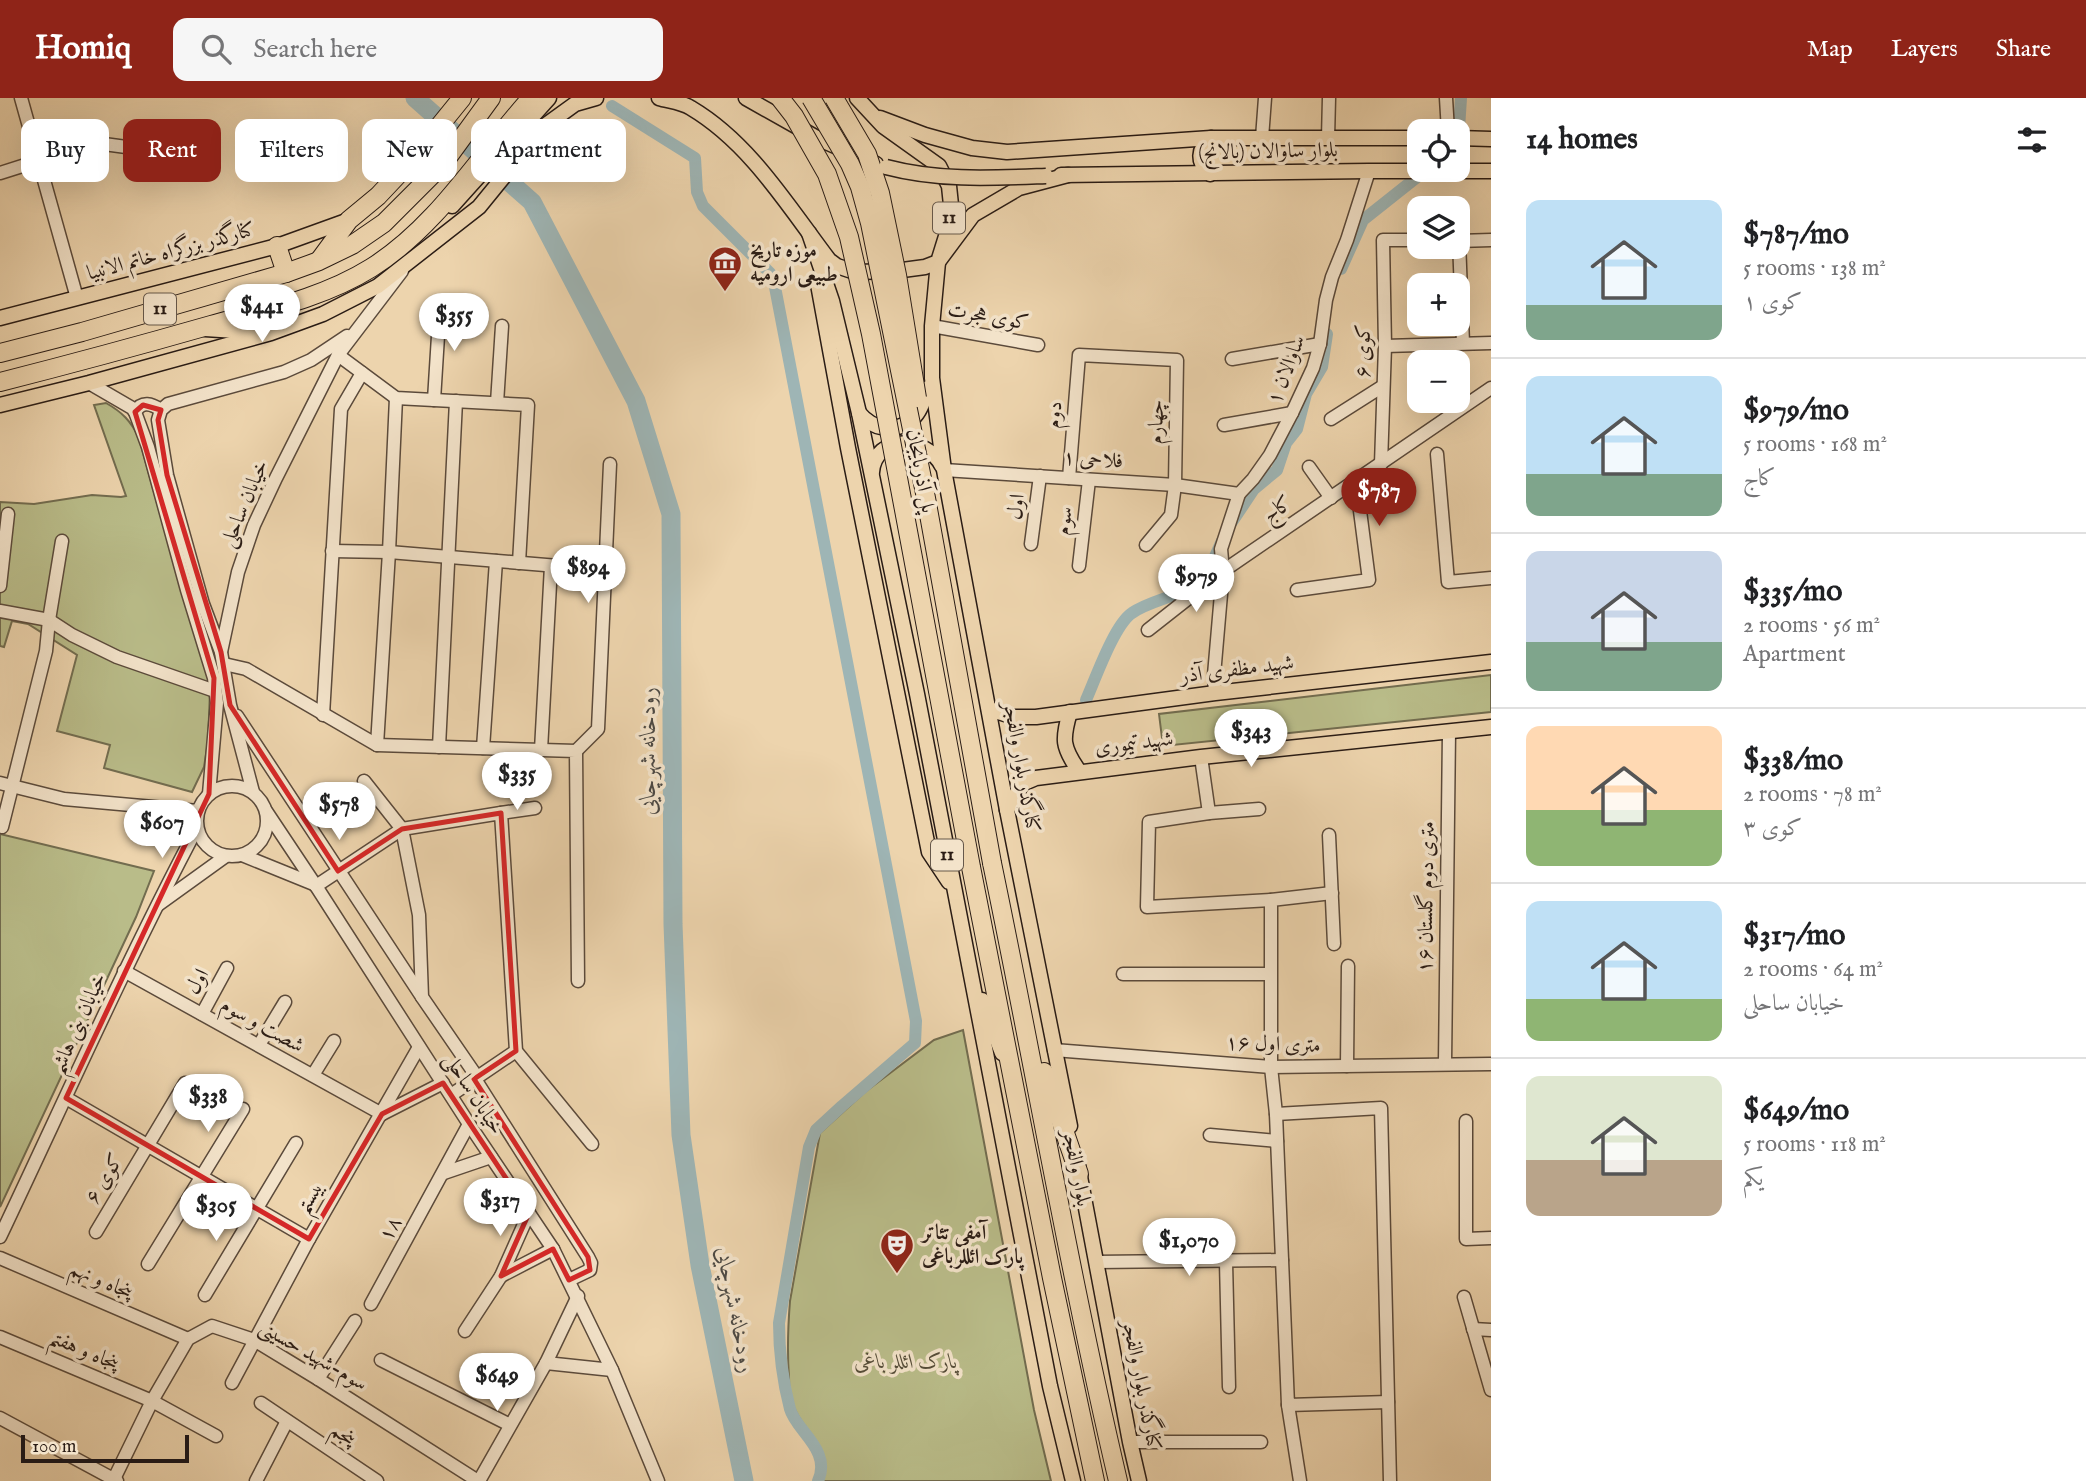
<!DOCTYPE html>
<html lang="en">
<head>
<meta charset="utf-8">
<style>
	body { margin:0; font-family:"IM FELL English",Amiri,serif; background:#f6f6f6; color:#202124; height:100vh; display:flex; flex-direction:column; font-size:26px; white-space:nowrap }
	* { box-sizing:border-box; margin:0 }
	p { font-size:23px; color:#757577 }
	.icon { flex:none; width:38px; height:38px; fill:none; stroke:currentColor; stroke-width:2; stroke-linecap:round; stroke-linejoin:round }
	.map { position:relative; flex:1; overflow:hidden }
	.sheet { display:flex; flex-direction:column; background:#fff; width:595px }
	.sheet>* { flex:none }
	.banner { position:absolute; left:21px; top:21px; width:665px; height:63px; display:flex; gap:14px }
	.fabs { position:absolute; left:1407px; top:21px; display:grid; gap:14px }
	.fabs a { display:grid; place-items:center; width:63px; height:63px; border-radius:14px; background:#fff; box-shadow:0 7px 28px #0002; font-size:35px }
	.scale { position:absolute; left:21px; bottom:18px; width:168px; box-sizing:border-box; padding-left:7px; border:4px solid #2a1c15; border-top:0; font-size:19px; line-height:24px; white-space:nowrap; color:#2a1c15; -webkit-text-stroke:5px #f3e3ca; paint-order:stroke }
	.price { position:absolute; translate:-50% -60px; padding:0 16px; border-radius:24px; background:#fff; color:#222; font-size:23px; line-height:46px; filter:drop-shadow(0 2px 4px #0008) }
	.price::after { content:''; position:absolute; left:50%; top:42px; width:21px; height:16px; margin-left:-10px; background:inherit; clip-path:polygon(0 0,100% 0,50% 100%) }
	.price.active { background:#8f2418; color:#fff }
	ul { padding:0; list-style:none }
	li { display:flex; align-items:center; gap:21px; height:175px; padding:0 35px }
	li+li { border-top:2px solid #e0e0e0 }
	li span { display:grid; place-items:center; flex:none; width:196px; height:140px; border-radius:14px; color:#555 }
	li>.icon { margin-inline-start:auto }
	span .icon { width:84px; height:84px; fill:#fffc; stroke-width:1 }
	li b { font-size:30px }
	h2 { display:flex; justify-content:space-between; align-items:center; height:84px; padding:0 35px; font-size:30px }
	.pill { padding:0 24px; border-radius:14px; background:#fff; box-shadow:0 7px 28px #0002; font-size:24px; line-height:63px }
	.pill.active { background:#8f2418; color:#fff }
	header { display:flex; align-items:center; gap:42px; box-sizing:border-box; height:98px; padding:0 35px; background:#8f2418; color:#fff }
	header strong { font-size:33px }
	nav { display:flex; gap:38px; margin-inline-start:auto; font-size:24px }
	.search { width:490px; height:63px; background:#f6f6f6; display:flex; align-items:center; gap:18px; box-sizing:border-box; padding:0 24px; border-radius:14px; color:#757577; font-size:26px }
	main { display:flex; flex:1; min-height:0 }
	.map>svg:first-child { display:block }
	.green { fill:#b9bc89; stroke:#726c4f; stroke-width:2 }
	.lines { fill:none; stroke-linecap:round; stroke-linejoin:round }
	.canal { stroke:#9eb5b5; stroke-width:12 }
	.river { stroke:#9eb5b5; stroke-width:19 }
	.minor-casing { stroke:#5b4a3b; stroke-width:15 }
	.major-casing { stroke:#2a1c15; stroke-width:17 }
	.highway-casing { stroke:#2a1c15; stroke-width:20 }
	.minor { stroke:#f3e3ca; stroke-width:12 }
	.major { stroke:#edd4ad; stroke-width:14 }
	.highway { stroke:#edd4ad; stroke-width:18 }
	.major-bridge-casing { stroke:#2a1c15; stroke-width:17; stroke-linecap:butt }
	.highway-bridge-casing { stroke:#2a1c15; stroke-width:20; stroke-linecap:butt }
	.major-bridge { stroke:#edd4ad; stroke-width:14 }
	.highway-bridge { stroke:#edd4ad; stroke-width:18 }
	.marked { fill:none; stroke:#d62828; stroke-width:5; stroke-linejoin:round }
	.labels { text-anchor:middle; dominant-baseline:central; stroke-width:7; stroke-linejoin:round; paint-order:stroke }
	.shield { fill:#f3e3ca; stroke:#66584b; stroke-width:2 }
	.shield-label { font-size:19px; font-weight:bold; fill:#2a1c15 }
	.street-label { font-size:21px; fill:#2a1c15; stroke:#f3e3ca }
	.poi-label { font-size:21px; font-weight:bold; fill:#2a1c15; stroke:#f3e3ca; text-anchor:start }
	.park-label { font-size:21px; font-style:italic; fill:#554c38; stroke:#f3e3ca }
	.water-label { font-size:23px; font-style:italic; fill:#4d4a45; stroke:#f3e3ca }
</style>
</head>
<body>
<header>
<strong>Homiq</strong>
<div class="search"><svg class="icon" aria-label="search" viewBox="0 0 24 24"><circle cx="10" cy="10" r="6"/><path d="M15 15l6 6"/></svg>Search here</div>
<nav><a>Map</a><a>Layers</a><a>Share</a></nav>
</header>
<main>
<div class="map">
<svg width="1491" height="1383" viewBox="0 0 1491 1383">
	<rect width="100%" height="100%" fill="#edd4ad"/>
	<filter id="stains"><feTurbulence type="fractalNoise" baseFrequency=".00286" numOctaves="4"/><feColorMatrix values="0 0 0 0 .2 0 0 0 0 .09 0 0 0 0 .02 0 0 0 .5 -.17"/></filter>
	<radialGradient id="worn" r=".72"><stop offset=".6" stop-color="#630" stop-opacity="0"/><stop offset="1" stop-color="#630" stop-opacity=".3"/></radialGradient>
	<g class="green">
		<path d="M106 305C122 314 131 323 139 340L186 509 207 536 213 549 215 571 210 593 208 644 204 669 192 694 104 670 110 647 57 633 77 557 28 526 12 523 4 549 0 548V404L34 406 92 397 121 399 126 398 94 307Z"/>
		<polygon points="1491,577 1491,614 1163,648 1159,616"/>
		<polygon points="0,736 154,773 136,819 0,1109"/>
		<path d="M963 932 1034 1312 1051 1383H820C836 1350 798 1331 791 1301 789 1294 789 1286 789 1279 787 1253 788 1228 790 1203L820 1035 865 994 934 942Z"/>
	</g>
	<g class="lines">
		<g class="canal">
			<path d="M612 8 695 60 697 94 703 108 770 175 775 189 916 923 915 945 842 1008 816 1032 809 1049 779 1225C779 1253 783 1284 790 1311 796 1333 832 1352 818 1383"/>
			<polyline points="1458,46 1461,0"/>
			<polyline points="1341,171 1363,122 1426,72"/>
			<polyline points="1232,424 1254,391 1277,372 1286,345 1297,331 1306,296 1322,269 1327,236"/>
			<path d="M1086 602C1095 582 1114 527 1132 515 1152 501 1182 499 1201 482 1211 472 1216 455 1222 443"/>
		</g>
		<polyline class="river" points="415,0 532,104 636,303 671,416 673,826 681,1037 700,1167 744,1383"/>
		<g class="minor-casing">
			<g id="minor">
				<polyline points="21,0 77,200"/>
				<polyline points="1446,0 1448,33"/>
				<polyline points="30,36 178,56"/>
				<polyline points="1262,40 1265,0"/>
				<polyline points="1328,40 1329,0"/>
				<polyline points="0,75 38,63"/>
				<polyline points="1458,143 1491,142"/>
				<polyline points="1459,143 1463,245"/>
				<polyline points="932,228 1038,247"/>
				<polyline points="1385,248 1491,245"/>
				<polyline points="338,257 396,300 528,307 519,465"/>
				<polyline points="1232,261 1320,246"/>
				<polyline points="89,285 132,310 135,314 148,349 187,492 214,580 217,605 209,696"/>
				<polyline points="434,302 440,206"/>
				<polyline points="497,305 502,228"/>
				<path d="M135 314C142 302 152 306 161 312"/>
				<polyline points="1331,321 1383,288"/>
				<polyline points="1224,327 1292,315"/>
				<polyline points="1437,356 1448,484 1491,480"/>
				<polyline points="1381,366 1385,248 1383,142 1419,142"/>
				<polyline points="1309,369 1331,400"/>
				<polyline points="944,372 1175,387 1239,396"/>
				<polyline points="1069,380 1079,257 1177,262 1175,387 1171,417 1146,447"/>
				<polyline points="1031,446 1040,378"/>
				<polyline points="332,453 389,454 606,472"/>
				<polyline points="1079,468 1089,382"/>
				<polyline points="0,488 8,416"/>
				<polyline points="1297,492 1369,482 1356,382"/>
				<polyline points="0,513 49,522 72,537 117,559 215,593"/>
				<polyline points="1148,532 1223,473 1491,290"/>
				<polyline points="221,554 203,506 167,377 158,322 161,312 168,306 284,274 311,262 347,238"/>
				<polyline points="224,566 246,571 377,647 576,653 578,883"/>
				<polyline points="1215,595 1214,577 1223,473 1221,451 1239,396 1253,381 1270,357 1292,315 1313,270 1320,246 1326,202 1332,179 1347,142 1369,73"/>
				<polyline points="323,617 341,311 362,275"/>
				<polyline points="237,618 422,899"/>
				<polyline points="377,647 389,454 396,300"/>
				<polyline points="439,649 456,303"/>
				<polyline points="483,650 496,463"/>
				<polyline points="541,652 551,468"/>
				<polyline points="576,653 598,631 610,366"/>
				<polyline points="1201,659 1209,715"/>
				<polyline points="364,683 402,731 419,817 422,899 477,979"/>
				<polyline points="0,685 64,701 198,713"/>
				<circle cx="232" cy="723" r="35"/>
				<polyline points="253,694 230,607 221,554 238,474 254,427 276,380 338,257 402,173"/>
				<polyline points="1259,711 1209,715 1149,724 1147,809 1271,802"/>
				<polyline points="266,713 316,788 469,1026 553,1151 612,1272 658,1383"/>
				<polyline points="501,715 535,710"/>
				<polyline points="2,729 46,553 49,522 62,443"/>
				<polyline points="1329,737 1334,846"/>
				<polyline points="242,757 316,787"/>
				<polyline points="316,788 402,731 501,715 516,953 592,1046"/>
				<polyline points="1332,795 1271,802 1271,969 1276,1016 1288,1307 1388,1304"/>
				<polyline points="158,807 226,758"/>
				<polyline points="124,873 382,1016"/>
				<polyline points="1123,876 1269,876"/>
				<polyline points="202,916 227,870"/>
				<polyline points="259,947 285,904"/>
				<polyline points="1054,952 1271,969 1491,966"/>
				<polyline points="1445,965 1449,634"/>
				<polyline points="1347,968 1348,868"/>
				<polyline points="313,977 334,943"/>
				<polyline points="475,981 588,1159 591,1165 590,1172 569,1182"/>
				<polyline points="451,997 516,953"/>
				<polyline points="66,1000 309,1141"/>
				<polyline points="382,1016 443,985"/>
				<polyline points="1276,1016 1381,1010 1390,1383"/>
				<polyline points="1466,1023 1466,1141 1491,1140"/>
				<polyline points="1210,1037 1277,1043"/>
				<polyline points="444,1075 491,1059"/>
				<polyline points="96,1134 185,985"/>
				<path d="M0 1139C65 1002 126 864 197 730"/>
				<polyline points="0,1160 188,1241"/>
				<polyline points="1096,1164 1282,1162"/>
				<polyline points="1226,1164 1229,1289"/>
				<polyline points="148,1166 243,1011"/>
				<polyline points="501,1178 553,1151"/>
				<polyline points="205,1197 296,1045"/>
				<polyline points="1464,1199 1491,1292"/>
				<polyline points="371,1206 469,1026"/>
				<polyline points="1473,1231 1491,1232"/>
				<polyline points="465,1233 501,1178 529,1115"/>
				<polyline points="0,1239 152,1303 216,1338"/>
				<polyline points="381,1262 510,1327"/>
				<polyline points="546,1265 612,1272"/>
				<polyline points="318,1281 355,1223"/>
				<polyline points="232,1285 309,1141 419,949"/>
				<polyline points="261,1305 377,1383"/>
				<polyline points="1288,1307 1300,1383"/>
				<polyline points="0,1320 117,1383"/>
				<polyline points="1130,1344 1261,1344"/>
				<polyline points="113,1383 152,1303 188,1241 212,1228 254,1242 318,1281 478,1383"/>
				<polyline points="256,1383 287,1323"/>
				<polyline points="479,1383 546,1265 578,1198"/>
			</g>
		</g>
		<g class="major-casing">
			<g id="major">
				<path d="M659 0C669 3 682 4 691 10 750 45 788 108 829 162L837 168 855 174 895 173 925 169 938 164 973 117 1019 90 1068 77"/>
				<polyline points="746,0 817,40 876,66"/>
				<polyline points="857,0 883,28 939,68 949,88 951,107 947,135 938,164 932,228 932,280 944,372 1007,712 1070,1028"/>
				<polyline points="880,20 925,37 972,50 1007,54 1211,40 1419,40"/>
				<polyline points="1458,40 1491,41"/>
				<path d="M1210 76C1197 65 1197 51 1211 40"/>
				<polyline points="1061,77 1369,73 1491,73"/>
				<polyline points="452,108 549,0"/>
				<polyline points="809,135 832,203 859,315 917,596 1050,1288 1073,1383"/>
				<polyline points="817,181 848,350 929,754 949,784"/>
				<polyline points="0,220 277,148 349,122"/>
				<polyline points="205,231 236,233 272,227"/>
				<polyline points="0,307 89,285 271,235 323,216 378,188 479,109 546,27 575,6 596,0"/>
				<path d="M859 315C872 331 896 337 913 320 921 313 924 300 928 290"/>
				<path d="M872 374C875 336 927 338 942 368"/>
				<polyline points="989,611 1014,619 1036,619 1215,595 1491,564"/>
				<path d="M1070 614C1062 641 1062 649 1079 673"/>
				<polyline points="1007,712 1022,686 1036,680 1201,659 1491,629"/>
				<polyline points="982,902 1002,955"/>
				<polyline points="1078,1068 1130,1344 1139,1383"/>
			</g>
		</g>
		<g class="highway-casing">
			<g id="highway">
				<polyline points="277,148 286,175"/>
				<polyline points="321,160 349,122 378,98 411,63 462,0"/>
				<polyline points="0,255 82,234 286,175 319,163 352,147 384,125 443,66 491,0"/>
				<path d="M0 284C71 266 141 247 211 227 265 212 323 200 371 170 438 128 479 58 531 0"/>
				<path d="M992 765C1035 971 1070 1179 1118 1383"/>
				<polyline points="971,769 1052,1180 1095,1383"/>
				<polyline points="1044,974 1079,1076"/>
			</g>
		</g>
		<use href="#minor" class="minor"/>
		<use href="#major" class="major"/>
		<use href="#highway" class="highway"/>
		<g class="major-bridge-casing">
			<path id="major-bridge" d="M886 69C939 83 992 80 1046 78"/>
		</g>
		<g class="highway-bridge-casing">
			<g id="highway-bridge">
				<polyline points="780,0 794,18 827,76 849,139 871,236 971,769"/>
				<polyline points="811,0 850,66 860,89 870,125 926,400 992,765"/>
				<polyline points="834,0 867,56 880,95 897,177 917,300"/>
			</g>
		</g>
		<use href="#major-bridge" class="major-bridge"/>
		<use href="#highway-bridge" class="highway-bridge"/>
	</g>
	<path class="marked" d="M143 307 161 312 158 322 167 377 221 554 230 607 338 773 402 731 501 715 516 953 474 981 588 1159 590 1172 569 1182 553 1151 501 1178 529 1115 443 985 382 1016 309 1141 66 1000 209 696 214 580 135 314Z"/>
	<defs>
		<g id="museum-pin" transform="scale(1.75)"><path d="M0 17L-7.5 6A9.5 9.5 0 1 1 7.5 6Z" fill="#8f2418" stroke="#f3e3ca"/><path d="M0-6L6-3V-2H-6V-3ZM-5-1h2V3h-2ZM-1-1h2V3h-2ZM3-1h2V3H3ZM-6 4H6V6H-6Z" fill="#fff"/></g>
		<g id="theatre-pin" transform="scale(1.75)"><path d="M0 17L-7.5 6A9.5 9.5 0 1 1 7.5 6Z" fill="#8f2418" stroke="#f3e3ca"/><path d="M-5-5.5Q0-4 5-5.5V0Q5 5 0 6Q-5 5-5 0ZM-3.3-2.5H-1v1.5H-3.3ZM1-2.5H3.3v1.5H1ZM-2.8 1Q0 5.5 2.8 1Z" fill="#fff"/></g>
	</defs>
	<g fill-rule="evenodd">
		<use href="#museum-pin" x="725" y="165"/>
		<use href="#theatre-pin" x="897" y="1147"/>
	</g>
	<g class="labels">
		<g class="shield">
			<rect x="933" y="104.5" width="32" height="31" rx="5"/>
			<rect x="144" y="195.5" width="32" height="31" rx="5"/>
			<rect x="931" y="741.5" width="32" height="31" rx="5"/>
		</g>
		<g class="shield-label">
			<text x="949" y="120">11</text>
			<text x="160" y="211">11</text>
			<text x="947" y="757">11</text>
		</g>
		<g class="street-label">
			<text transform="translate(1268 54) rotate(-1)">بلوار ساوالان (بالانج)</text>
			<text transform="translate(171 154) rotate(-15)">کنارگذر بزرگراه خاتم الانبیا</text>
			<text transform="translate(988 219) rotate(10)">کوی هجرت</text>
			<text transform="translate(1364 253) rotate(-89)">کوی ۶</text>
			<text transform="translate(1287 272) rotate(-69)">ساوالان ۱</text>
			<text transform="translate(1055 317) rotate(-85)">دوم</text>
			<text transform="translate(1157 324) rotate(-89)">چهارم</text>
			<text transform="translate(1093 362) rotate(4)">فلاحی ۱</text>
			<text transform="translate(920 373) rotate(79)">پل آذربایجان</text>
			<text transform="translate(245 406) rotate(-67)">خیابان ساحلی</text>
			<text transform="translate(1017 409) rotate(-82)">اول</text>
			<text transform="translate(1278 412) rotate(-34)">کاج</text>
			<text transform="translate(1065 423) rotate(-83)">سوم</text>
			<text transform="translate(1237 572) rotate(-7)">شهید مظفری آذر</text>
			<text transform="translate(1134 646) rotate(-7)">شهید تیموری</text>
			<text transform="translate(1021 669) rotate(80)">کنارگذر بلوار والفجر</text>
			<text transform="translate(1427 799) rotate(-89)">۱۶ متری دوم گلستان</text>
			<text transform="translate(198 884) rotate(-61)">اول</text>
			<text transform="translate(79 926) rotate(-66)">خیابان بنی هاشم</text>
			<text transform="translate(262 928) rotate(29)">شصت و سوم</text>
			<text transform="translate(1273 947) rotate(2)">۱۶ متری اول</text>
			<text transform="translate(473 996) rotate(57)">خیابان ساحلی</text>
			<text transform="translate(1076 1070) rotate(79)">بلوار والفجر</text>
			<text transform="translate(105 1081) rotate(-59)">کوی ۶</text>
			<text transform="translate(310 1100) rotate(-60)">بیستم</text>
			<text transform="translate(391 1131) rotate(-61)">۱۸</text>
			<text transform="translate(101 1183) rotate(23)">پنجاه و نهم</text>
			<text transform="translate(84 1253) rotate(23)">پنجاه و هفتم</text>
			<text transform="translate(313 1258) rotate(30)">سوم-شهید حسینی</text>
			<text transform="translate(1141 1287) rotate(79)">کنارگذر بلوار والفجر</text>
			<text transform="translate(343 1337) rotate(34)">پنجم</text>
		</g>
		<g class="poi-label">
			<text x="750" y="153">موزه تاریخ<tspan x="750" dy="24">طبیعی ارومیه</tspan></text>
			<text x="922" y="1135">آمفی تئاتر<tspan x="922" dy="24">پارک ائللرباغی</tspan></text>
		</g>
		<g class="park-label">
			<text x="906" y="1264">پارک ائللر باغی</text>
		</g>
		<g class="water-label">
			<text transform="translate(648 653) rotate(-90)">رودخانه شهرچایی</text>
			<text transform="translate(735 1212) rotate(79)">رودخانه شهرچایی</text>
		</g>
	</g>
	<rect width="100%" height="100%" filter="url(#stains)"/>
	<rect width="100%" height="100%" fill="url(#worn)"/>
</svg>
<div class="fabs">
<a><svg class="icon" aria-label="locate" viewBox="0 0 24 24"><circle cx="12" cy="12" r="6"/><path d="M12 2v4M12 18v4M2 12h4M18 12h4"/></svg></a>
<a><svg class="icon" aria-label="layers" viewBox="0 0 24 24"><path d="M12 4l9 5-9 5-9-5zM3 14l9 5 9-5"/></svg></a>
<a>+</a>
<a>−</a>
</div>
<div class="scale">100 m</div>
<b class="price" style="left:262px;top:246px">$441</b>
<b class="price" style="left:454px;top:255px">$355</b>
<b class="price active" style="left:1379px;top:430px">$787</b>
<b class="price" style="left:588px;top:507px">$894</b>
<b class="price" style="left:1196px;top:516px">$979</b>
<b class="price" style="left:1251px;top:671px">$343</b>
<b class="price" style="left:517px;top:714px">$335</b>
<b class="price" style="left:339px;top:744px">$578</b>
<b class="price" style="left:162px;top:762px">$607</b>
<b class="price" style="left:208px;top:1036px">$338</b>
<b class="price" style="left:500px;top:1140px">$317</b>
<b class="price" style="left:216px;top:1145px">$305</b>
<b class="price" style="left:1189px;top:1180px">$1,070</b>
<b class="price" style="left:497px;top:1315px">$649</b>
<div class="banner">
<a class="pill">Buy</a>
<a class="pill active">Rent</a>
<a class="pill">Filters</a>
<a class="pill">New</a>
<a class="pill">Apartment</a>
</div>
</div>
<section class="sheet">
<h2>14 homes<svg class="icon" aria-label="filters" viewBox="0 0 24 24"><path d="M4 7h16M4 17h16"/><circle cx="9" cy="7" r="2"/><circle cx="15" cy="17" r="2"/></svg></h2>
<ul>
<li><span style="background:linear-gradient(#bfe0f5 75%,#7fa58c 0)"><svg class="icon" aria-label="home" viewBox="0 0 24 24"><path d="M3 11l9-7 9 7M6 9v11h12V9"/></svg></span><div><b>$787/mo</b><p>5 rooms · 138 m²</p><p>کوی ۱</p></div></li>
<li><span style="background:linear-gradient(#bfe0f5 70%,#7fa58c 0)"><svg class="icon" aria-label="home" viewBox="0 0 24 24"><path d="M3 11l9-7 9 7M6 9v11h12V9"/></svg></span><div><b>$979/mo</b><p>5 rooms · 168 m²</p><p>کاج</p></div></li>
<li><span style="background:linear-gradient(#c9d6e8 65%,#7fa58c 0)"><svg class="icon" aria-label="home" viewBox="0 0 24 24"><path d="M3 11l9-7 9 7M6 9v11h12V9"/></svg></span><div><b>$335/mo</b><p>2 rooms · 56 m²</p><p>Apartment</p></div></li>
<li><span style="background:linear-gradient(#ffd9b3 60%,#8fb573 0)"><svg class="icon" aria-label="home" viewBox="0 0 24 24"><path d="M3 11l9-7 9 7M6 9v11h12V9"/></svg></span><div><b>$338/mo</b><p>2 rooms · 78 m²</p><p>کوی ۳</p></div></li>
<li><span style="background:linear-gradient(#bfe0f5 70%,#8fb573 0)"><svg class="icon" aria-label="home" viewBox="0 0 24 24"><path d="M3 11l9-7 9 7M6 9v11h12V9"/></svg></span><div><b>$317/mo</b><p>2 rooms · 64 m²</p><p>خیابان ساحلی</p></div></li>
<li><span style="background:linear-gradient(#dfe7d0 60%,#b9a48a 0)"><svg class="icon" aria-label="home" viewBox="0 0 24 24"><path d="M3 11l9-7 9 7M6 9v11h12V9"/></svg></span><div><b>$649/mo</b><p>5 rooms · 118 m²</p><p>یکم</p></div></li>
</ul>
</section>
</main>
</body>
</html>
